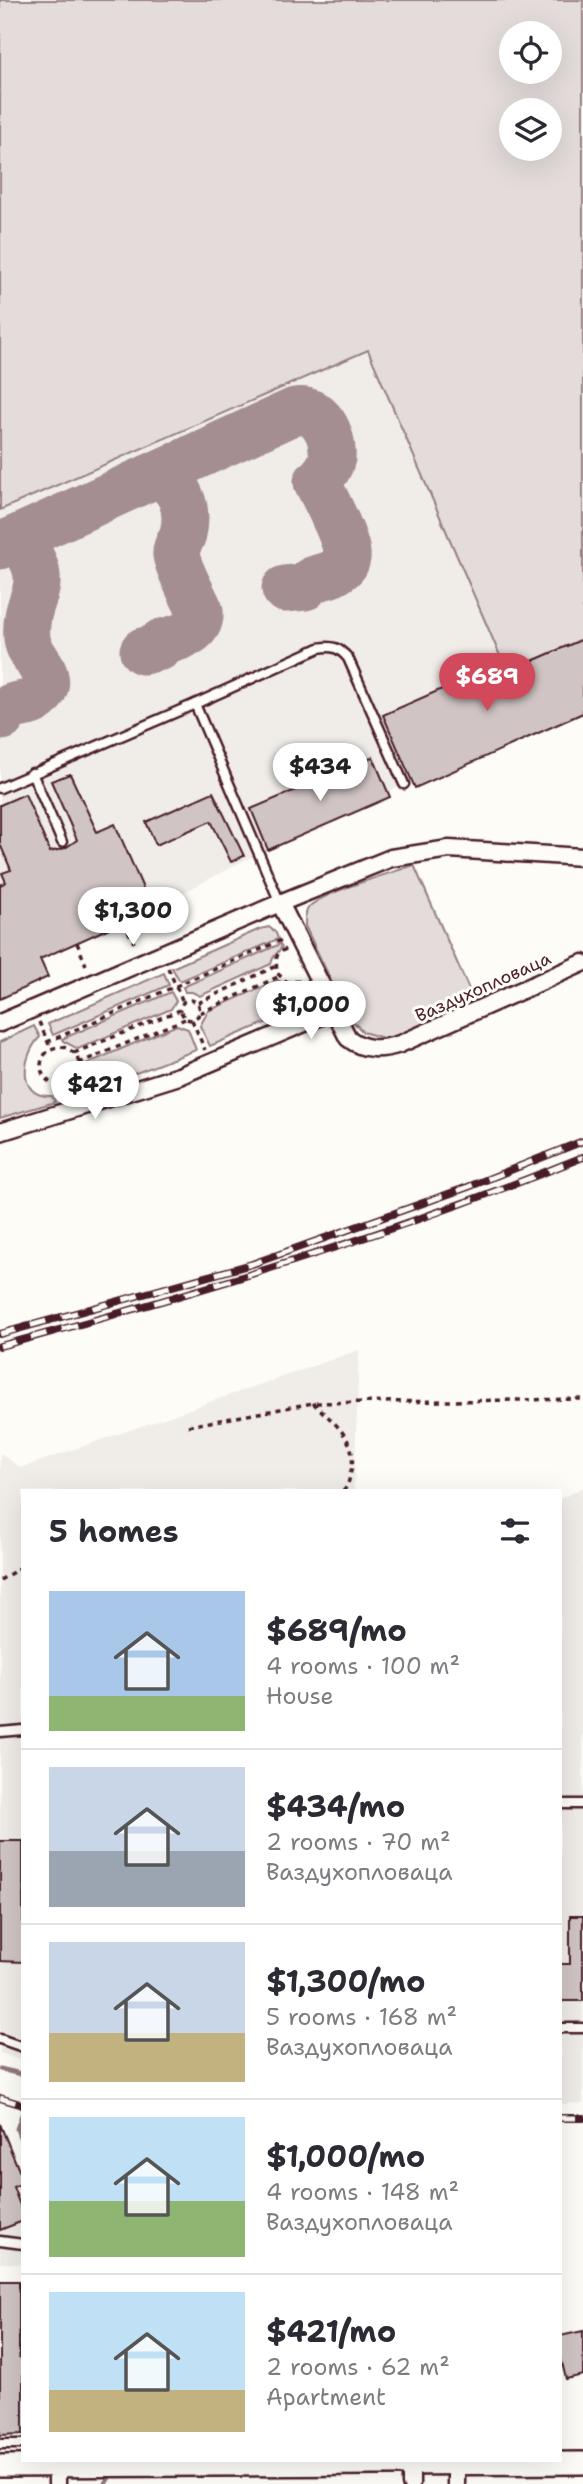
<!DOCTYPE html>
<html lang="en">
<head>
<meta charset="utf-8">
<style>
	body { margin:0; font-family:"Shantell Sans",sans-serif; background:#f7f7f7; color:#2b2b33; height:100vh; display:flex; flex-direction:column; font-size:26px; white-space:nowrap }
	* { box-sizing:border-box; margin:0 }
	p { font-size:23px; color:#7c7c81 }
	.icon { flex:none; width:38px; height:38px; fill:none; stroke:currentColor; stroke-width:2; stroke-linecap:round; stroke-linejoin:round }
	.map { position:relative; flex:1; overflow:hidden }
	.drawer { position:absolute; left:21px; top:1489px; width:541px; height:973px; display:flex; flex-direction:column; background:#fff; border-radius:0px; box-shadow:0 7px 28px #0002 }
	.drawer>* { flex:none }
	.fabs { position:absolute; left:499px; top:21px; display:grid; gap:14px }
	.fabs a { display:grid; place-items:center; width:63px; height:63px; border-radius:50%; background:#fff; box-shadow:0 7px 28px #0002; font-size:35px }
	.price { position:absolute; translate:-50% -60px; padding:0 16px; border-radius:24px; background:#fff; color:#222; font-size:23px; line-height:46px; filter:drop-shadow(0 2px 4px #0008) }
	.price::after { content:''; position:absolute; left:50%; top:42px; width:21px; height:16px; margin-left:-10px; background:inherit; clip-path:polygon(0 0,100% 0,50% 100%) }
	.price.current { background:#d1495b; color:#fff }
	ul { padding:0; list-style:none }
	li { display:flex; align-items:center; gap:21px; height:175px; padding:0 28px }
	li+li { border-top:2px solid #e1e1e2 }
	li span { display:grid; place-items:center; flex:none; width:196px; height:140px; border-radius:0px; color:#555 }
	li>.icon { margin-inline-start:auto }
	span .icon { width:84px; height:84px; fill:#fffc; stroke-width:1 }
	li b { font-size:30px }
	h2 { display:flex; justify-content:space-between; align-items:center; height:84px; padding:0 28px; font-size:30px }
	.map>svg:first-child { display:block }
	.built { fill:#f0ece8; fill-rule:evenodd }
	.green { fill:#e3dcda; stroke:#967e82; stroke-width:2; fill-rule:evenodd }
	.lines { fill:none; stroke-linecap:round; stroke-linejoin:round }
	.stream { stroke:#91777b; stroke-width:5 }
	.taxiway { stroke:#a48e91; stroke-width:47 }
	.building { fill:#d0c5c4; stroke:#4a1f2b; stroke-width:2 }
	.service-casing { stroke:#4a1f2b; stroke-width:13 }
	.minor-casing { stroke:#4a1f2b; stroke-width:21 }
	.secondary-casing { stroke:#4a1f2b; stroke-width:26 }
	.path { stroke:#4a1f2b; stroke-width:3.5; stroke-dasharray:5 5; stroke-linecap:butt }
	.service { stroke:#fdfcf7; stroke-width:8 }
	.minor { stroke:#fdfcf7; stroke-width:16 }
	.secondary { stroke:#fdfcf7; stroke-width:21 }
	.rail-casing { stroke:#4a1f2b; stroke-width:8 }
	.rail { stroke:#fdfcf7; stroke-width:5; stroke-dasharray:16; stroke-linecap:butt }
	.labels { text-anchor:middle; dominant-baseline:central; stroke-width:6; stroke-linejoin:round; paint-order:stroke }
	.street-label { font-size:18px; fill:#4a1f2b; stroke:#fdfcf7 }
</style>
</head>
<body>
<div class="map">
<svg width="583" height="2484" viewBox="0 0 583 2484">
	<rect width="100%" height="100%" fill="#fdfcf7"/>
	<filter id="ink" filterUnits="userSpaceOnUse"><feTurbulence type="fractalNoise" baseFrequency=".0143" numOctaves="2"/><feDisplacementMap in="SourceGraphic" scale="14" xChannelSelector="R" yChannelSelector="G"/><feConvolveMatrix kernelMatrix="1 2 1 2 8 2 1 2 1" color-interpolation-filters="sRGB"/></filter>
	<g filter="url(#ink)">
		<g class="built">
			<path d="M0 0H583V713L404 784 388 792 389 797 245 860 152 909 40 959 0 885ZM511 33H550V72H511ZM511 110H550V149H511Z"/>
			<polygon points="359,1350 354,1491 23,1491 23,2061 0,2053 0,1453 21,1468"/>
			<polygon points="583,1487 583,2103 560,2104 560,1499"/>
			<polygon points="0,2149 23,2172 23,2264 0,2263"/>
		</g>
		<g class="green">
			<path d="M0 0H583V639L507 672 368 350 0 510ZM511 33H550V72H511ZM511 110H550V149H511Z"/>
			<path d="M414 865 475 1003 406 1035 383 1038 363 1032 348 1016 305 926C305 918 305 910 311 905 330 890 389 874 414 865Z"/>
			<polygon points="269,927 276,933 278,939 180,981 172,968 260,929"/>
			<polygon points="280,944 282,947 273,958 271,964 200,996 192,992 185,992 183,987"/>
			<polygon points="164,973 169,985 53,1035 48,1024"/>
			<polygon points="278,980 285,984 301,984 305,990 297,1007 289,1013 210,1046 200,1026 208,1011"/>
			<polygon points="171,992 176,1001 171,1009 78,1049 63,1041 62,1039"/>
			<polygon points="177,1025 188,1029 196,1050 79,1095 75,1084 84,1073 86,1064"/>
			<path d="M34 1026 40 1037C22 1055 16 1098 52 1096L55 1102 0 1118V1042Z"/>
		</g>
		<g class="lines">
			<g class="stream">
				<polyline points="0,2069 21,2074 23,2077"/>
				<polyline points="23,2112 17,2129 23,2144"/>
				<polyline points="105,2484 112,2472"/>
			</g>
			<g class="taxiway">
				<path d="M0 546 295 411C320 406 334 435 332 458 330 468 324 475 317 482 324 496 350 546 347 558 346 565 339 570 333 573 322 578 311 577 305 587L285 589"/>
				<path d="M143 651 160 647 162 642C179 638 202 633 200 611 193 595 179 571 176 555 175 547 181 541 183 534 189 509 181 484 157 475"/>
				<path d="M0 717H2C4 714 6 710 9 708 18 702 33 707 42 693 55 673 29 657 27 639 23 591 57 590 19 538"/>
			</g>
		</g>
		<g class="building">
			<polygon points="583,639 583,713 415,788 383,715 501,663 507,672"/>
			<polygon points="373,757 390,797 268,850 251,809"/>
			<polygon points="70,774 97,832 115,824 152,909 40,959 48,977 0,999 0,885 6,882 2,873 11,870 0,844 0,805 25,794 50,852 65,848 77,840 51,781"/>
			<polygon points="213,792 244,856 231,862 211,821 156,845 146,822"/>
			<polygon points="0,1841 23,1841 23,1962 0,1961"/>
			<polygon points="570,1916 583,1916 583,2001 560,2001 560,1964 570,1964"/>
			<polygon points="0,2124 23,2180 23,2183 13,2187 23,2213 23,2221 0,2230"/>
			<polygon points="0,2281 19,2281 19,2358 23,2358 23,2434 0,2435"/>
			<polygon points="583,2331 583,2375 566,2379 560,2354 560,2336"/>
		</g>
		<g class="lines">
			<g class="service-casing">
				<g id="service">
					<polyline points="195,704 280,903"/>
					<polyline points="32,773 62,842"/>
					<path d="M0 788 195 704 319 648C333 645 339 648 348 658L404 784"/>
					<polyline points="0,1732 23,1730"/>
					<polyline points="560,1804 583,1804"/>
					<polyline points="560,2028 583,2028"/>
					<polyline points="0,2039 23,2047"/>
					<polyline points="0,2241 23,2244"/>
					<polyline points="0,2444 23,2444"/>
				</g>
			</g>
			<g class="minor-casing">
				<g id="minor">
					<path d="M280 903 348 1038C364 1051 381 1050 400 1044L583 963"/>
					<polyline points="0,1023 280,903 391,858 449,849 583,857"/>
					<polyline points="0,1132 179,1076 333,1011"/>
					<polyline points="456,2460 456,2484"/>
					<polyline points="57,2466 57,2484"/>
					<polyline points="411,2484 411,2463"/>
				</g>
			</g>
			<g class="secondary-casing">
				<polyline id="secondary" points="0,2466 583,2463"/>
			</g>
			<g class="path">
				<polyline points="124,922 134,943"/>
				<polyline points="77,943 86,965"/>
				<polyline points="286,949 278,953 276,960 277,973 287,982 303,981"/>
				<polyline points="168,968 183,1002"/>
				<polyline points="198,1003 276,966"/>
				<polyline points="200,1013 280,976"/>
				<polyline points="192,1020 205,1050"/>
				<polyline points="39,1022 51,1049"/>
				<polyline points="47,1042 282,940"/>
				<circle cx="60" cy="1066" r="19"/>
				<polyline points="74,1053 180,1010 183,1002 192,1000 198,1003 200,1010 198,1016 192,1020 185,1019 180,1010"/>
				<polyline points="79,1063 185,1019"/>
				<path d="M313 1403C333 1422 359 1440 351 1471 349 1479 349 1486 343 1491"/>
				<polyline points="188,1426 313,1403 583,1399"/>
				<polyline points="0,1580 23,1566"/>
			</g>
			<use href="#service" class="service"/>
			<use href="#minor" class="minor"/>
			<use href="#secondary" class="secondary"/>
			<g class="rail-casing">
				<g id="rail">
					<polyline points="0,1334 252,1264 468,1187 583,1141"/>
					<path d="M0 1346C198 1293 393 1234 583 1157"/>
					<polyline points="0,2098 23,2105"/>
					<polyline points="560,2118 583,2118"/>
				</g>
			</g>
			<use href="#rail" class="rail"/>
		</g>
	</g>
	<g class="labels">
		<g class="street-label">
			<text transform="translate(483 987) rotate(-24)">Ваздухопловаца</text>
		</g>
	</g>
</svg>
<div class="fabs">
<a><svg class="icon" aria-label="locate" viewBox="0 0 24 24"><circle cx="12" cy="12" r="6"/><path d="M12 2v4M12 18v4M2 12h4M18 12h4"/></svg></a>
<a><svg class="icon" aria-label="layers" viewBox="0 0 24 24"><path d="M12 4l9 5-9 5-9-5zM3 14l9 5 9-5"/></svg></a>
</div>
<b class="price current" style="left:487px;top:713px">$689</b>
<b class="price" style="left:320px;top:803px">$434</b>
<b class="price" style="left:133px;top:947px">$1,300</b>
<b class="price" style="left:311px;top:1041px">$1,000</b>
<b class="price" style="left:95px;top:1121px">$421</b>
<section class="drawer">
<h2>5 homes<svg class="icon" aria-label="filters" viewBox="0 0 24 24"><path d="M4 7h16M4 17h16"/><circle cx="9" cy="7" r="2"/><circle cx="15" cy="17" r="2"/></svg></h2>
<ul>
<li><span style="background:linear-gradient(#a9c7e8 75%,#8fb573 0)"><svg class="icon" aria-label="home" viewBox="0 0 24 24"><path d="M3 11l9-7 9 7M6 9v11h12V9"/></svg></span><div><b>$689/mo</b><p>4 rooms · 100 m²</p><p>House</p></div></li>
<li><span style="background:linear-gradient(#c9d6e8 60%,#9aa5b1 0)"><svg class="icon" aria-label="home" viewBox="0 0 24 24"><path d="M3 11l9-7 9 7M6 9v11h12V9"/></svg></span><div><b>$434/mo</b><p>2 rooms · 70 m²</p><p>Ваздухопловаца</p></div></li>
<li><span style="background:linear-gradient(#c9d6e8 65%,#c2b280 0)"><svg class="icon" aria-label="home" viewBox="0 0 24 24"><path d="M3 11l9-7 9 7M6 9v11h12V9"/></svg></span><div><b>$1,300/mo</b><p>5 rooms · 168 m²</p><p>Ваздухопловаца</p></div></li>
<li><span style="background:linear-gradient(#bfe0f5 60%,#8fb573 0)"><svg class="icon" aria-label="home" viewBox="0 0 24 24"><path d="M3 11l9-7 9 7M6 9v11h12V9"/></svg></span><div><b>$1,000/mo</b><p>4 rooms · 148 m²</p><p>Ваздухопловаца</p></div></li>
<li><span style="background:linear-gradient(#bfe0f5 70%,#c2b280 0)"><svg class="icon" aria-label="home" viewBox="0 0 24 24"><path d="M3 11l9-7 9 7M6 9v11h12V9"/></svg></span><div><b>$421/mo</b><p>2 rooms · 62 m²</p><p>Apartment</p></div></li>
</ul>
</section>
</div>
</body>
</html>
